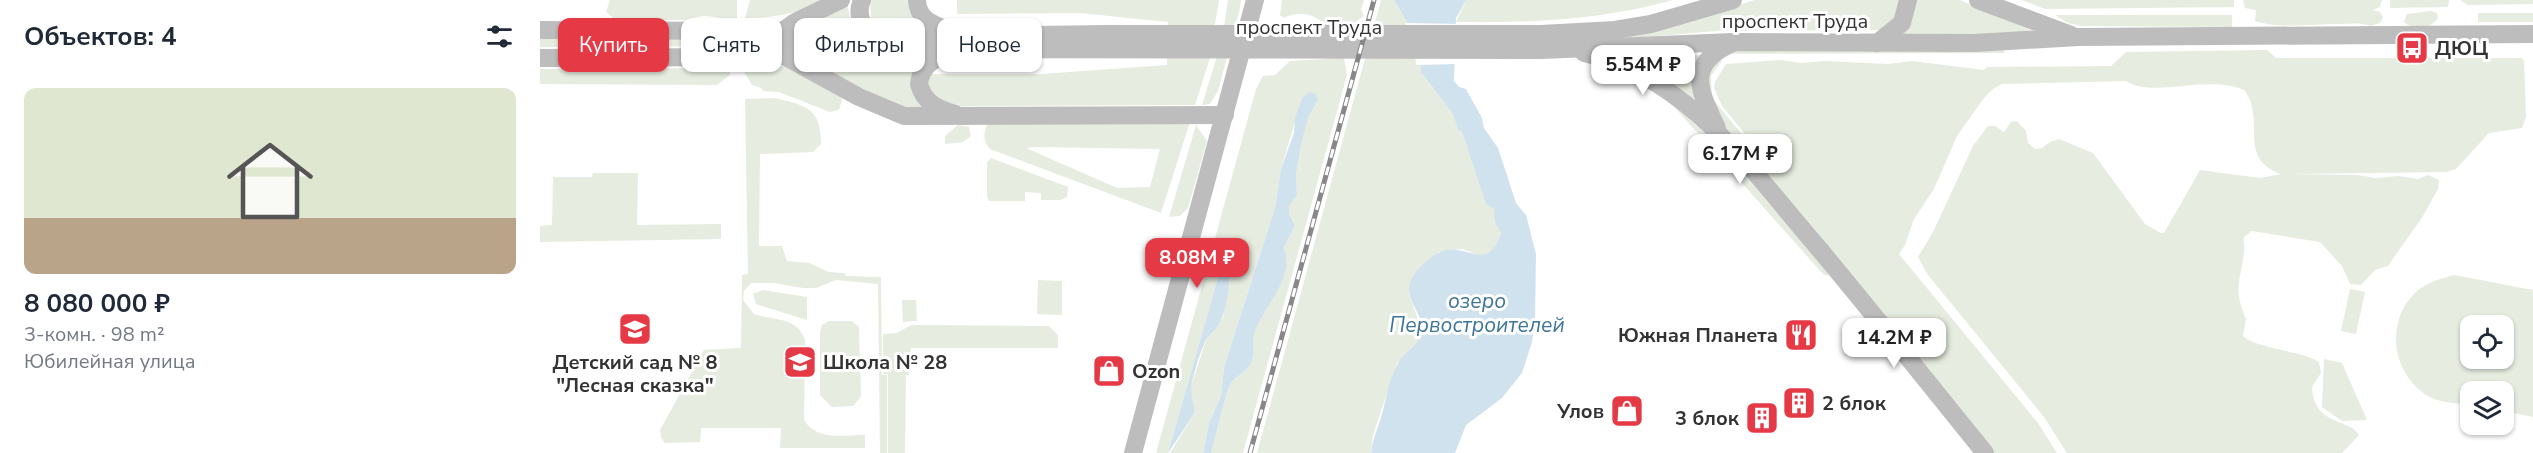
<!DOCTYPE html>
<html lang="ru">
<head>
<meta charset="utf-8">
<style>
	body { margin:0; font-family:"Nunito Sans",sans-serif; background:#f2f2f3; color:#1f2937; height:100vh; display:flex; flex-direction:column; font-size:22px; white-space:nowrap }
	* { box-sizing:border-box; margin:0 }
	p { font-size:20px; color:#747a83 }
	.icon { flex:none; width:33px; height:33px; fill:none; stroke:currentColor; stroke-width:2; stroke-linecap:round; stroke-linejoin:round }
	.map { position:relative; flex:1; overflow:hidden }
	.details { display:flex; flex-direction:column; background:#fff; width:540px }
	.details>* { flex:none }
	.guide { position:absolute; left:18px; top:18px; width:570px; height:54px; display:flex; gap:12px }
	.controls { position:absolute; left:1920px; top:315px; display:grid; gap:12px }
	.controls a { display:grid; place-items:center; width:54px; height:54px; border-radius:12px; background:#fff; box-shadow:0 2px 4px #0004; font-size:30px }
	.price { position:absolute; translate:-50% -51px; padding:0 14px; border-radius:12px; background:#fff; color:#222; font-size:20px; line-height:39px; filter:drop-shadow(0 2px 3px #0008) }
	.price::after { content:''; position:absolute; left:50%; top:36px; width:18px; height:14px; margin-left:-9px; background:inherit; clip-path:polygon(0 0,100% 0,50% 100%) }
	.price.on { background:#e63946; color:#fff }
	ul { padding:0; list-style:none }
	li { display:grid; align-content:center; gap:12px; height:318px; padding:0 24px }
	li+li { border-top:2px solid #e0e1e3 }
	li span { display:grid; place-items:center; height:186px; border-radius:12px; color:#555 }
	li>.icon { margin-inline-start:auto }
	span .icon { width:108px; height:108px; fill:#fffc; stroke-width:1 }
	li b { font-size:26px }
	h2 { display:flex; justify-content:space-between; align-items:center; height:72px; padding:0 24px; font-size:26px }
	.chip { padding:0 21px; border-radius:12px; background:#fff; box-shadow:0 2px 4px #0004; font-size:21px; line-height:54px }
	.chip.on { background:#e63946; color:#fff }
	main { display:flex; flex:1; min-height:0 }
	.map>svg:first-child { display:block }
	.green { fill:#e6ecdf; fill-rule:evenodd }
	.water { fill:#cfe2ee }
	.pier { fill:#fff }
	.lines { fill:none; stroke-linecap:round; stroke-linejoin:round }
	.secondary { stroke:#bdbdbd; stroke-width:18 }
	.rail-casing { stroke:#888; stroke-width:5 }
	.rail { stroke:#fff; stroke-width:3; stroke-dasharray:9; stroke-linecap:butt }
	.labels { text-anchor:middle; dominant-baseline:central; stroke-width:6; stroke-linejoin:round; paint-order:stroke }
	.street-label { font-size:20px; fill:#333; stroke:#fff }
	.poi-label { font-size:20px; font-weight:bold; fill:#333; stroke:#fff; text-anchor:start }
	.water-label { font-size:21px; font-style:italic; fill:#3f7597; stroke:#fff }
</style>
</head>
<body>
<main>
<section class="details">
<h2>Объектов: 4<svg class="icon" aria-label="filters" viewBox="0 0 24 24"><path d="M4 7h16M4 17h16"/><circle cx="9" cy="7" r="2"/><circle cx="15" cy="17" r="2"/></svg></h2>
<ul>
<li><span style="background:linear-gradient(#dfe7d0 70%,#b9a48a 0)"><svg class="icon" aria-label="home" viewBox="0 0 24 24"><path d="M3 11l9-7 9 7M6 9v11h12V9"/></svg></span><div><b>8 080 000 ₽</b><p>3-комн. · 98 m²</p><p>Юбилейная улица</p></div></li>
</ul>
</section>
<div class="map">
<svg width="1993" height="453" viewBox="0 0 1993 453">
	<rect width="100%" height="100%" fill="#fff"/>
	<g class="green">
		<path d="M70 0H197V20C178 20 169 11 147 20H76L66 12Z"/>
		<path d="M210 0H289C260 12 237 18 205 18Z"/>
		<polygon points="330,0 371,0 378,26 340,27 331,17"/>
		<polygon points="417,0 679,0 669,61 655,105 411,106 388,95 388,74 501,74 627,65 628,22 540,13 417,14"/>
		<polygon points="688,0 701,0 700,8 678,91 670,104 662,105 682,40"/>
		<path d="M742 0H824L821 10 824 16 812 24 809 31 803 54 807 75 703 453H671C676 439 685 390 692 382 697 375 706 373 711 363 717 352 711 343 715 332 723 308 756 275 744 248L755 226 749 213V205L757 195 756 174 762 141 769 116 778 100 762 98 741 169 735 208 684 367 681 396 669 423 663 453H630L654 414 650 389 666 340 683 318 689 268 681 267 628 453H616L716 89 723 76 735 75 750 61 786 59C806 31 771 3 744 18L740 15Z"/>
		<polygon points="841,0 854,0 877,39 881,72 913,114 922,132 945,200 954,209 961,232 956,247 948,255 942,256 922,249 899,252 875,274 869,294 882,331 877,345 857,364 833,435 831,453 717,453"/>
		<path d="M926 0H1133C1061 20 990 23 916 22Z"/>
		<polygon points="1215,0 1361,0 1357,21 1344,30 1177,31 1069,40 1106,32"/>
		<polygon points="1373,0 1420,0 1499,34 1357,35"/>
		<polygon points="1482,0 1694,0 1694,7 1505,9"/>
		<path d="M1703 0H1842L1840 7 1833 10 1840 12 1843 17 1840 23 1830 26C1820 22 1809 24 1798 24 1772 24 1738 29 1715 21L1716 10 1705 8Z"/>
		<polygon points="1850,0 1909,0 1908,7 1850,8"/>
		<polygon points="1920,0 1993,0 1993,4 1928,5"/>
		<polygon points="307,4 313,29 262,28"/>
		<path d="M1891 11 1897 13 1898 18C1891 29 1873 30 1864 22L1867 14Z"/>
		<rect x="1938" y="13" width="55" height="9"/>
		<polygon points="1515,15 1692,15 1692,27 1541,26 1528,23"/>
		<polygon points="0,39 195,40 195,46 0,47"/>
		<polygon points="1465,49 1464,53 1186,54 1190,50"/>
		<path d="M1727 50 1736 58H1982L1984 61 1986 117 1982 128 1949 133 1916 169 1906 172 1748 174 1817 175 1836 178 1858 176 1878 179 1888 175 1899 180 1898 189 1883 216 1848 266 1835 270 1821 285 1810 284 1802 266 1780 242 1712 231 1704 237C1703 242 1705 246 1704 252 1700 284 1693 288 1706 319L1703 336C1715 348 1761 351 1779 362L1781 373 1772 387C1773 426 1812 419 1819 435L1802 453H1527L1504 417 1388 275 1378 257 1393 232 1433 146 1448 126H1455L1464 132 1471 122 1477 121 1486 131 1488 143 1495 149 1502 148 1510 142 1519 139 1553 153 1605 224 1621 233H1624L1660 170 1720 178 1741 174C1696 158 1727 120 1704 90 1667 74 1612 99 1586 81L1462 84 1453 89 1444 98 1417 136 1394 189 1374 219 1365 245 1359 254 1498 423 1517 453H1453L1189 133 1169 105 1167 70 1178 56 1182 61 1171 76 1172 98 1229 167 1224 157 1182 106 1174 88 1175 82 1186 64 1241 60 1261 63 1285 61 1348 64 1372 61 1444 70 1447 67 1571 66 1586 52Z"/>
		<polygon points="1160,55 1158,104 1088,63"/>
		<polygon points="277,57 380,58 377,76 385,110 356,106 271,62"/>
		<polygon points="234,65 250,67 303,96 299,110 290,112 239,92 223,91 221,88 212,85 203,70 205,66"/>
		<polygon points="187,68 190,70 190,75 177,85 0,84 0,69"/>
		<path d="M234 98C266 105 281 108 281 144L273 152 220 154 219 246H242L247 261 269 263 289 272 304 273 307 276 341 277 342 375H347V453H340L338 284 296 280 276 288H263L234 283H211L204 291 203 300 214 314C234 321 257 316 265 340L264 420C277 441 303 435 325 435V448H240L241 428H161L160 442 125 443 121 438 120 430 164 350 201 348 202 275 208 274 205 99Z"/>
		<polygon points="1129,101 1180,147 1288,271 1288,276 1283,274"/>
		<path d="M450 121 650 122 621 213 450 149C442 141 443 130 450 121ZM486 148 494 147 620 149 610 187 577 188Z"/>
		<polygon points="418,125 429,127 431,136 423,142 405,144 405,136"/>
		<polygon points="656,125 667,141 648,208 640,216 629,217"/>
		<polygon points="451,158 528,187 527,197 520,200 501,200 501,193 485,192 485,201 449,201 447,197 447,162"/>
		<polygon points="53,173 98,173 97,225 181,224 181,239 0,242 0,226 12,225 13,177 52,177"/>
		<path d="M1914 275 1993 290V417L1964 411V392H1930V405C1918 403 1901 403 1890 397 1852 376 1844 322 1876 292 1887 282 1900 279 1914 275ZM1930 326H1964V358H1930Z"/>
		<polygon points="498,280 522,281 522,315 497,314"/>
		<polygon points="1810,289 1825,292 1816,334 1801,331"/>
		<polygon points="223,290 267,297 267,320 216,304 213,294"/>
		<polygon points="362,300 376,300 377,321 363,322"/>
		<polygon points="289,321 312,321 319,327 321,396 313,406 292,407 280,395 280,332 282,325"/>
		<polygon points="371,325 509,326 518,335 518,348 371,348 369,375 366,375 365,453 348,453 348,374 343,374 343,334 357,333"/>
		<polygon points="1784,359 1802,363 1827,420 1802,421 1782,407"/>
	</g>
	<g class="water">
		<path d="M854 0H926L916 18 914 81 919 87 926 89 942 118 944 128 958 148 976 203 986 215 996 254 995 317 992 342 982 373 962 398 926 425 915 453H831C833 438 838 428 842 414 847 397 849 377 859 362 866 350 877 348 881 334 888 308 846 295 888 260 922 230 945 281 961 233L955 222 954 209 946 204 922 132 918 129 913 114 881 72 877 39Z"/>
		<path d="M769 92 776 94 778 100 769 116 762 141 756 174 757 195 749 206V213L755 226 744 248C756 276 723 308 715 332 711 343 717 352 711 363 706 373 697 375 692 382 685 390 676 439 671 453H663L669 423 681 396 684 367 735 208 741 169 754 133 755 118 762 98Z"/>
		<path d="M685 263C694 271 686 314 679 324 675 331 668 335 665 342 659 355 655 369 652 382 649 394 655 403 654 414L628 453 681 267Z"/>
	</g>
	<polygon class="pier" points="865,23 919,24 916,64 876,65 874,40"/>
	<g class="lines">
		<g class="secondary">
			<path d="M322 0C315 17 323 29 337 37"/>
			<path d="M377 0C378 22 396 25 413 32"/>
			<polyline points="1438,0 1531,35"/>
			<polyline points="0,30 200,31 237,35 337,37 567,34 1001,34 1075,30 1111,24 1193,0"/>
			<polyline points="237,35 255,22 301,0"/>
			<polyline points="1337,43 1362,23 1368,0"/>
			<polyline points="237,52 319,97 364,116 685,115"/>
			<path d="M411 52C394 59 381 65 379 84 384 103 398 109 415 114"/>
			<path d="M1044 53C1147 76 1211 170 1275 244 1333 313 1388 383 1445 453"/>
			<polyline points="0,58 200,57 237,52 337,49 1001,50 1193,42 1434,43 1538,37 1993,34"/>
			<path d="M1177 128C1159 90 1145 65 1192 43"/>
			<polyline points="593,453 715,0"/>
		</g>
		<g class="rail-casing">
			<polyline id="rail" points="710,453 834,0"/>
		</g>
		<use href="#rail" class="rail"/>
	</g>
	<defs>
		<g id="bus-square" transform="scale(1.725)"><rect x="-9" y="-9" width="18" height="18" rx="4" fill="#e63946" stroke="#fff"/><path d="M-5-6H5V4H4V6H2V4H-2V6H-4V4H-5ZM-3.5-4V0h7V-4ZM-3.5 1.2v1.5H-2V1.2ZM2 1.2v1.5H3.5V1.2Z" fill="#fff"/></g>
		<g id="school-square" transform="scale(1.725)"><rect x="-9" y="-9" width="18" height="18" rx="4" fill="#e63946" stroke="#fff"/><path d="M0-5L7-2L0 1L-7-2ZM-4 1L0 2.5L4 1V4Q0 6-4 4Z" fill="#fff"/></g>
		<g id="restaurant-square" transform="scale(1.725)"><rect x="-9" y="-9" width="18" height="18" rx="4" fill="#e63946" stroke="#fff"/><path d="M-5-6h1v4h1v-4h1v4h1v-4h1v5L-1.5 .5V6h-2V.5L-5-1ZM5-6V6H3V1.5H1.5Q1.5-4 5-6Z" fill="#fff"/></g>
		<g id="shop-square" transform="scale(1.725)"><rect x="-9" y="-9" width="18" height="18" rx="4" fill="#e63946" stroke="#fff"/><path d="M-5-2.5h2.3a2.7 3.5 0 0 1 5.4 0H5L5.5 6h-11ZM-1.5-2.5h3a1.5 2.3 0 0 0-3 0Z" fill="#fff"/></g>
		<g id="building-square" transform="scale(1.725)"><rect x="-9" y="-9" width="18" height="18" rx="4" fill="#e63946" stroke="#fff"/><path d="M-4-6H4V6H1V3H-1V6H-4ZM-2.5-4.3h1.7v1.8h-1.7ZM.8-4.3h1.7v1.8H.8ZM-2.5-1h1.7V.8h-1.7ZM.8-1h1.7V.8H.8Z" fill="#fff"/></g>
	</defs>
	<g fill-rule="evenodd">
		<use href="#bus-square" x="1872" y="48"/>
		<use href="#school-square" x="95" y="329"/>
		<use href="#restaurant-square" x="1261" y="335"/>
		<use href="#school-square" x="260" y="362"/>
		<use href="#shop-square" x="569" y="371"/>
		<use href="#building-square" x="1259" y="403"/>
		<use href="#shop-square" x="1087" y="411"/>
		<use href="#building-square" x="1222" y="418"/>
	</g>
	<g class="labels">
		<g class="street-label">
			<text x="1255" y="21">проспект Труда</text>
			<text x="769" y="27">проспект Труда</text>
		</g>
		<g class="poi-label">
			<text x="1895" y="48">ДЮЦ</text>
			<text x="1238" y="335" text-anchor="end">Южная Планета</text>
			<text x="95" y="362" text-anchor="middle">Детский сад № 8<tspan x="95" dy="23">"Лесная сказка"</tspan></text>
			<text x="283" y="362">Школа № 28</text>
			<text x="592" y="371">Ozon</text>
			<text x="1282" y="403">2 блок</text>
			<text x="1064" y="411" text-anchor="end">Улов</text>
			<text x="1199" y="418" text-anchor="end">3 блок</text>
		</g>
		<g class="water-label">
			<text x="937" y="301">озеро<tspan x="937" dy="24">Первостроителей</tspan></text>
		</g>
	</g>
</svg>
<div class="controls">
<a><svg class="icon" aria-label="locate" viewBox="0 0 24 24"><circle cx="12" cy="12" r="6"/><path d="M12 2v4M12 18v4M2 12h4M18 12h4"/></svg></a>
<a><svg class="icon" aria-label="layers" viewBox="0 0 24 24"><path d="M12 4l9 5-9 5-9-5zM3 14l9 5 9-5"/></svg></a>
</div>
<b class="price" style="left:1103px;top:96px">5.54M ₽</b>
<b class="price" style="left:1200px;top:185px">6.17M ₽</b>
<b class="price on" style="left:657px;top:289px">8.08M ₽</b>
<b class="price" style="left:1354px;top:369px">14.2M ₽</b>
<div class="guide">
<a class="chip on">Купить</a>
<a class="chip">Снять</a>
<a class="chip">Фильтры</a>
<a class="chip">Новое</a>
</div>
</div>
</main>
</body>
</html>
